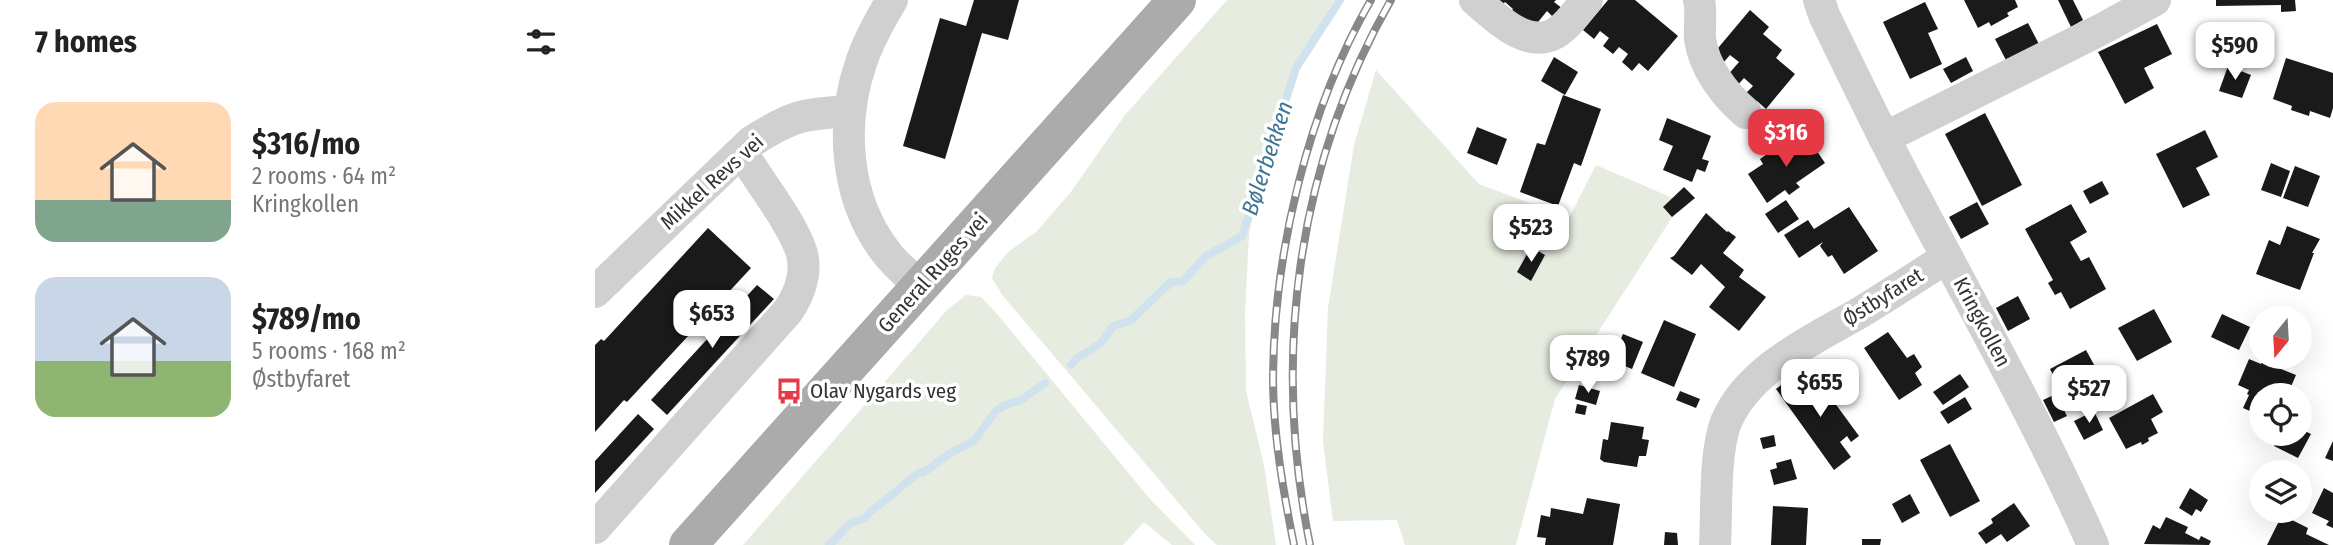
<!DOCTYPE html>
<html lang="en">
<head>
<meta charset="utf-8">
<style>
	body { margin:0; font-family:"Fira Sans Condensed",sans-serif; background:#f6f6f6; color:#222; height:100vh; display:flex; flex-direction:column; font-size:26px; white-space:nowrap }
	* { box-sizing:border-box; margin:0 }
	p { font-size:23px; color:#767676 }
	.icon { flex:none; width:38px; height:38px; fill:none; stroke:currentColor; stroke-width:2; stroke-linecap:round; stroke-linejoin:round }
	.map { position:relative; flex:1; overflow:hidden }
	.sheet { display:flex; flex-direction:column; background:#fff; width:595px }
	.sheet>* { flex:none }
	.needle { width:46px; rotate:198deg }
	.buttons { position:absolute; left:1654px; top:306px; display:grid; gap:14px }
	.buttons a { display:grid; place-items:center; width:63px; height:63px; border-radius:50%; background:#fff; box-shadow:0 7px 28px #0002; font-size:35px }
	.price { position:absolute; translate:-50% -60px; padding:0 16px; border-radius:14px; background:#fff; color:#222; font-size:23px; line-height:46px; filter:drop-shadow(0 2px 4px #0008) }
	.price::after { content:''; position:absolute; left:50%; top:42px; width:21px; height:16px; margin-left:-10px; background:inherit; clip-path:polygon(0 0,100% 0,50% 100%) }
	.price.selected { background:#e63946; color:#fff }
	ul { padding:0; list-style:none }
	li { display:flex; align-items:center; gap:21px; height:175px; padding:0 35px }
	li span { display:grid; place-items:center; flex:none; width:196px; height:140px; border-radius:21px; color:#555 }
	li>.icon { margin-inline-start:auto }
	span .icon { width:84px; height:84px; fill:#fffc; stroke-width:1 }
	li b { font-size:30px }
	h2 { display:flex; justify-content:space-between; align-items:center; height:84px; padding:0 35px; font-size:30px }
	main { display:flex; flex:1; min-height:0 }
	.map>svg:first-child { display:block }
	.green { fill:#e6ecdf }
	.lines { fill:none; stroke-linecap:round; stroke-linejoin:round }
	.stream { stroke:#cfe2ee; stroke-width:8 }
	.building { fill:#1a1a1a }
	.minor { stroke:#d0d0d0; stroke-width:32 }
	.major { stroke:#ababab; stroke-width:38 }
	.rail-casing { stroke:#888; stroke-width:8 }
	.rail { stroke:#fff; stroke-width:5; stroke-dasharray:16; stroke-linecap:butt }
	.labels { text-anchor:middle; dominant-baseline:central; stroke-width:7; stroke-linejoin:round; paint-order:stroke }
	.street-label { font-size:21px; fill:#333; stroke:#fff }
	.poi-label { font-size:21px; fill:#333; stroke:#fff; text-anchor:start }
	.water-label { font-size:23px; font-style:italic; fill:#3f7597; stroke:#fff }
</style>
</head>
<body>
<main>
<section class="sheet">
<h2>7 homes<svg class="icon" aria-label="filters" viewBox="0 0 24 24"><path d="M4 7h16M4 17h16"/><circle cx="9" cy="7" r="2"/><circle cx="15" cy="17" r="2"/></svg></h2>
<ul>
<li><span style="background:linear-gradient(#ffd9b3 70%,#7fa58c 0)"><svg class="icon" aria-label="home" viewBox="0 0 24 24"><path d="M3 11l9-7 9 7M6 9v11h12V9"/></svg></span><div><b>$316/mo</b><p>2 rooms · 64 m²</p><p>Kringkollen</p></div></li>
<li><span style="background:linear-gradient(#c9d6e8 60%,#8fb573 0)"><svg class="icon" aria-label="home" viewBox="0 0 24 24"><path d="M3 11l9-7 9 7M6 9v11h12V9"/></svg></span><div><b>$789/mo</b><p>5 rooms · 168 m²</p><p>Østbyfaret</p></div></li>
</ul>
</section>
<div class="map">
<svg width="1738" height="545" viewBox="0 0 1738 545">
	<rect width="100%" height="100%" fill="#fff"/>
	<g class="green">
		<polygon points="632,0 740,0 700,65 679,119 654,234 650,312 651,391 669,465 681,545 622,545 610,534 408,296 397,278 400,268 413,252 441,232 475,193 530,115"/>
		<polygon points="781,70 884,184 974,218 1001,165 1087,202 960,399 921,545 810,545 802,520 738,521 728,442 733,308 759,145"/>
		<polygon points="371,295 386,297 402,314 555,499 600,545 577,545 549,522 528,545 148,545 353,309"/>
	</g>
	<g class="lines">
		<g class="stream">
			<polyline points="476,365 481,359 506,343 518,326 535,321 576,282 588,281 611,256 647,236 701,68 745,0"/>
			<path d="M234 545C242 539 249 528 255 524 264 519 269 521 275 512L325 472 328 473 354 454 380 440 400 412 408 406 426 400 450 383"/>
		</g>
	</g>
	<g class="building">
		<polygon points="379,0 424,0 413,40 387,33 350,159 308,146 345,18 371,26"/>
		<polygon points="895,0 961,0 959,2 968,9 960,19 952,11 939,27 912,17 918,9 910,2 903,10"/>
		<polygon points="1013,0 1040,0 1083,36 1053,71 1044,63 1037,71 1027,62 1033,54 1024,47 1018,54 1008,46 1014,38 1005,31 999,39 988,30"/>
		<polygon points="1369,0 1420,0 1423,7 1412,13 1414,16 1396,26 1394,22 1383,28"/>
		<polygon points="1463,0 1478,0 1488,20 1476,27"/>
		<polygon points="1621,0 1700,0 1701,11 1686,12 1686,5 1621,6"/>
		<polygon points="1330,2 1343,29 1333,33 1347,64 1315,79 1288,22"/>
		<polygon points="1155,10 1174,27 1168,34 1187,50 1181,58 1200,74 1171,109 1162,101 1156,110 1144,100 1158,86 1149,78 1142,86 1131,77 1144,62 1135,55 1128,63 1118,54"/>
		<polygon points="1433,23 1446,48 1413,64 1400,39"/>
		<polygon points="1562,24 1577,54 1549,68 1559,88 1530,104 1503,52"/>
		<polygon points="959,57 983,72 970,95 946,81"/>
		<polygon points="1371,57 1378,71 1356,83 1348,69"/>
		<polygon points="1691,58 1738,73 1738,108 1735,118 1715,111 1714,116 1696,110 1697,106 1678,99"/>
		<polygon points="1633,66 1656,75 1647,98 1624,91"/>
		<polygon points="968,95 1006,109 986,166 979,163 963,206 925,192 942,143 950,145"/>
		<polygon points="1390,113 1427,185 1387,206 1350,134"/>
		<polygon points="1072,118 1116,136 1107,159 1114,161 1110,172 1102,169 1097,182 1068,170 1078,146 1064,140"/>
		<polygon points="882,127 912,139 902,165 872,153"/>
		<polygon points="1610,130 1623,157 1601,168 1615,195 1588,208 1561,154"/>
		<polygon points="1211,135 1230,163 1201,183 1205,187 1194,195 1190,190 1172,203 1153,174 1168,164 1165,159 1181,148 1184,153"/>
		<polygon points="1676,163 1695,171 1686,197 1666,190"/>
		<polygon points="1700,166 1725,176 1713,207 1688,198"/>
		<polygon points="1507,181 1514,194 1495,204 1488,191"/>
		<polygon points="1089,187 1100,198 1077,217 1068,207"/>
		<polygon points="1191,200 1204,219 1183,233 1170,214"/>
		<polygon points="1382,202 1394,224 1366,239 1354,217"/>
		<polygon points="1476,204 1492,232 1475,242 1486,261 1494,257 1511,289 1475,309 1466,292 1460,295 1453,283 1458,280 1430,229"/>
		<polygon points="1254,207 1283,251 1249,274 1237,255 1233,257 1225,246 1228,242 1204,258 1189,235 1213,220 1219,229"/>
		<polygon points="1111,213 1132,232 1133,231 1141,237 1128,253 1149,270 1144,277 1171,297 1144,331 1114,307 1130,287 1106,264 1097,275 1075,258 1079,256"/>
		<polygon points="1692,226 1725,239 1717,253 1719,253 1705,290 1661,274 1674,240 1685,245"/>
		<polygon points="113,228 156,268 32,402 29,400 0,432 0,345 6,339 9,341"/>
		<polygon points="936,247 950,255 936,281 922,272"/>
		<polygon points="162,285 179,299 72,415 56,400"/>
		<polygon points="1423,296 1435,319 1413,331 1401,308"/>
		<polygon points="1559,309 1577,342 1542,361 1523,328"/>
		<polygon points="1627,314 1655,327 1644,350 1616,337"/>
		<polygon points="1069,320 1101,334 1079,387 1046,373"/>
		<polygon points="1293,332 1312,358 1319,354 1327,367 1320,373 1327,385 1304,400 1269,348"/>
		<polygon points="1028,334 1048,342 1037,369 1017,361"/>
		<polygon points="1491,350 1509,383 1473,403 1455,369"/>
		<polygon points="1671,357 1689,362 1686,369 1701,375 1692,396 1666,396 1666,416 1648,408 1654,395 1652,394 1654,390 1643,385 1654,359 1666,364"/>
		<polygon points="1365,374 1374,387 1348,405 1338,392"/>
		<polygon points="1198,376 1208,390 1223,380 1264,436 1256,442 1252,436 1245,442 1256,457 1239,470 1181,389"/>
		<polygon points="984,385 1005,391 1001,405 980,399"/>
		<polygon points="1085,391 1105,399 1101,408 1081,400"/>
		<polygon points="1461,394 1463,398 1466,397 1472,408 1469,410 1472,416 1459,422 1448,400"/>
		<polygon points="1558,394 1568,412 1556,419 1563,433 1553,438 1554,441 1547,445 1546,442 1531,449 1514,418"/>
		<polygon points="1370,397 1377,409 1353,424 1345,412"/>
		<polygon points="982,404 992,406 990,415 980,413"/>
		<polygon points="1499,411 1508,430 1489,440 1479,421"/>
		<polygon points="43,414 59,429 0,493 0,461"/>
		<polygon points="1016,422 1049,427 1047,439 1054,440 1051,456 1044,456 1042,467 1009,462 1005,459 1008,439 1013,440"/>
		<polygon points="1704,428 1716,434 1703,458 1679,446 1685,434 1704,434"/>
		<polygon points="1179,435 1181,446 1168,449 1165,438"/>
		<polygon points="1738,441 1738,461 1730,458"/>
		<polygon points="1355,444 1385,501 1355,517 1325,460"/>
		<polygon points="1196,459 1202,479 1179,485 1175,470 1182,468 1181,463"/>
		<polygon points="1595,488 1613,500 1606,512 1601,509 1597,516 1584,508"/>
		<polygon points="1729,488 1738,493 1738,528 1731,525 1734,521 1717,513"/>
		<polygon points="1315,494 1325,513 1307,523 1297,504"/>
		<polygon points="992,498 1025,504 1018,545 950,545 951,538 942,537 946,515 955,517 956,508 988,514"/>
		<polygon points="1419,503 1435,526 1412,542 1406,534 1391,544 1383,533 1398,523 1396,519"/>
		<polygon points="1178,506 1213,508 1211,545 1176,545"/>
		<polygon points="1687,515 1713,528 1711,534 1734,545 1672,545"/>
		<polygon points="1571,517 1593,527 1590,533 1604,540 1606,536 1616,541 1614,545 1549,544 1558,525 1565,529"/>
		<polygon points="1070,532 1082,533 1083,545 1069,545"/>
		<polygon points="1267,539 1286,539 1285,545 1267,545"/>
	</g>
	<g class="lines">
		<g class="minor">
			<path d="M297 0C285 20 273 41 266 63 245 124 250 199 291 252 300 265 314 275 325 286"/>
			<path d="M880 0C900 16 928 47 957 35 971 29 982 11 992 0"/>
			<path d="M1104 0C1107 13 1104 26 1105 39 1109 68 1130 95 1151 113"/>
			<path d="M1224 0 1229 15C1258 75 1287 136 1319 195 1380 311 1445 425 1498 545"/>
			<polyline points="1289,138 1507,29 1560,0"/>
			<path d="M0 292 156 142C196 116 207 114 255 111"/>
			<path d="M0 528 193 311C204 295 212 274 207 254 200 228 170 189 155 165"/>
			<path d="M1120 545C1122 510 1119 454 1131 422 1154 368 1218 340 1266 312 1295 294 1324 276 1352 257"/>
		</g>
		<polyline class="major" points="93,545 582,0"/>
		<g class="rail-casing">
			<g id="rail">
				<path d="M699 545C688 490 678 433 678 377 679 251 713 109 776 0"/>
				<path d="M715 545C677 358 701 166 796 0"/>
			</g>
		</g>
		<use href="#rail" class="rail"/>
	</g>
	<defs>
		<g id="bus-bare" transform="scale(2.1)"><path d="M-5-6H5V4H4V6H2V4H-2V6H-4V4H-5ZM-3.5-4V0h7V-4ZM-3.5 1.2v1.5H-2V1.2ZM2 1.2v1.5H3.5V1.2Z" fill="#e63946" stroke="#fff" stroke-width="2.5" paint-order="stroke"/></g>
	</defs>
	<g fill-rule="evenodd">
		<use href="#bus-bare" x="194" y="391"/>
	</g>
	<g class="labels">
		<g class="street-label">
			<text transform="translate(117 182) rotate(-42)">Mikkel Revs vei</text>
			<text transform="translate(338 273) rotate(-48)">General Ruges vei</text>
			<text transform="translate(1288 297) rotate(-32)">Østbyfaret</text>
			<text transform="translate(1387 322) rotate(62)">Kringkollen</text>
		</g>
		<g class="poi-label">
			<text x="215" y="391">Olav Nygards veg</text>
		</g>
		<g class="water-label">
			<text transform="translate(672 158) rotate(-72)">Bølerbekken</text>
		</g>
	</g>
</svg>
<div class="buttons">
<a><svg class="needle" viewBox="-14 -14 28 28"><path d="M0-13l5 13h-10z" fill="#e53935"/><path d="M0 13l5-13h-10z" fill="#767676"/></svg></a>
<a><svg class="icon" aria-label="locate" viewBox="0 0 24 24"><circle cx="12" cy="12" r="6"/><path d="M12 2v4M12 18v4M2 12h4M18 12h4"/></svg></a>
<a><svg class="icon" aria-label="layers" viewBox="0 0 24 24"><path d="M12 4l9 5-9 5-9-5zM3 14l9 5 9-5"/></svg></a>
</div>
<b class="price" style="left:1640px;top:82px">$590</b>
<b class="price selected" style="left:1191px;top:169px">$316</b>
<b class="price" style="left:936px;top:264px">$523</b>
<b class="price" style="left:117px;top:350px">$653</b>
<b class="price" style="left:993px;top:395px">$789</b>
<b class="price" style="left:1225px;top:419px">$655</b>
<b class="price" style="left:1494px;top:425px">$527</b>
</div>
</main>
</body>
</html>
